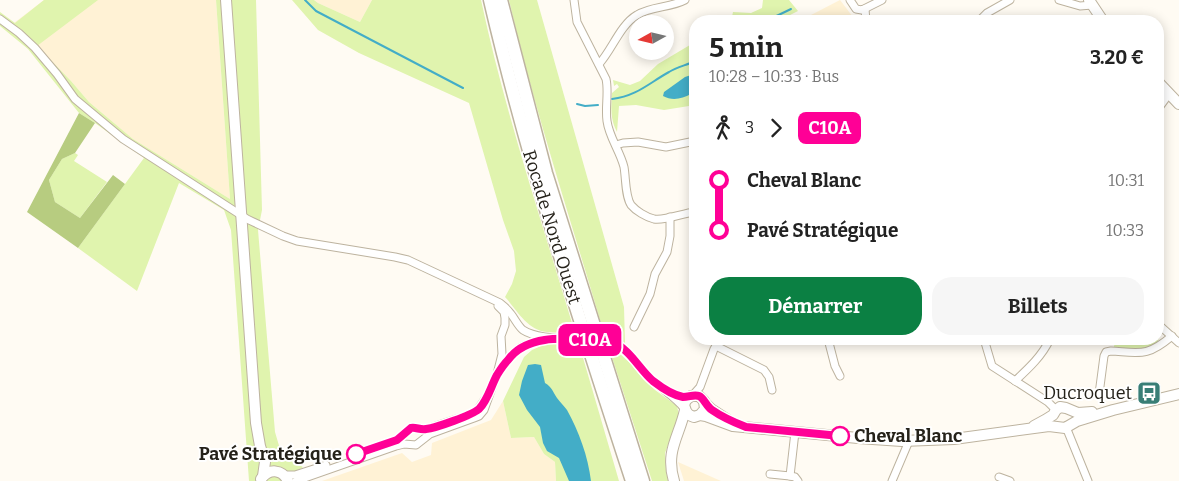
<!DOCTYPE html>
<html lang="fr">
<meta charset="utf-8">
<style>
:root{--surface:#fff;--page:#f6f6f6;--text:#222;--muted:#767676;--accent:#0b8043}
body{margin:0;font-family:Bitter,serif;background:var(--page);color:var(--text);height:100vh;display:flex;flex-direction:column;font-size:19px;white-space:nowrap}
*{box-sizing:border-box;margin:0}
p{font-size:16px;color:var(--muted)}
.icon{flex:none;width:28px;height:28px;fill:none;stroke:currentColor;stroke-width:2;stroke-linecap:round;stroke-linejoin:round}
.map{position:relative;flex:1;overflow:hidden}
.drawer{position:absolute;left:689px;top:15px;width:475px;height:330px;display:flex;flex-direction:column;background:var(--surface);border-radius:20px;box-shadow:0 2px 12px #0003}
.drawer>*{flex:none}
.badge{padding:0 10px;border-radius:8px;font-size:18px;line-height:32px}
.needle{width:32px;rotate:262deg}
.tools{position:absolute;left:629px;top:15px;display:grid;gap:10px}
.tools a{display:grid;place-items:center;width:45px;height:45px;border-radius:50%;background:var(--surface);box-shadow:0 2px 12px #0003;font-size:25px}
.map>.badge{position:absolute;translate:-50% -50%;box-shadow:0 0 0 2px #fff}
.legs{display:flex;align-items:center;gap:8px;height:55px;padding:0 20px;font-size:16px}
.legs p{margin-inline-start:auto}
.head{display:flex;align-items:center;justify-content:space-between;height:85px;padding:0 20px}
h1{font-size:28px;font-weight:700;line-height:38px}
.primary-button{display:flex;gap:10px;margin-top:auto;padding:10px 20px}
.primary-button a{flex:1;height:58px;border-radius:20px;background:var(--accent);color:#fff;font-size:20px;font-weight:700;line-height:58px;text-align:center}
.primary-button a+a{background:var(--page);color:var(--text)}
ul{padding:0 20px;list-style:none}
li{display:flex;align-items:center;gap:18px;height:50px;font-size:19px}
li i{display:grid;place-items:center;width:8px;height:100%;margin:0 6px;background:currentColor}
li i::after{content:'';width:12px;height:12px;margin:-6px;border:4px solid;border-radius:50%;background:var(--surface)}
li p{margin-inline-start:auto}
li:first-child i{background:linear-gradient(#0000 50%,currentColor 0)}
li:last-child i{background:linear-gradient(currentColor 50%,#0000 0)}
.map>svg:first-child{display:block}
</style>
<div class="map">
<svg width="1179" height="481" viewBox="0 0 1179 481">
<rect width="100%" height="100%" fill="#fffbf3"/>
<g fill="#fff2d5">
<path d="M44,0H216L230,199L133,139L89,102L71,81L14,23Z"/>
<path d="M314,0H372L360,22L318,3Z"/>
<path d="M840,0L856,21H802L811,15Z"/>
<path d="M503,401L511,438L534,437L544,454L555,462L556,481H322L402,453L412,462L431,455L432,443L491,420Z"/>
<path d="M678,462L721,481H684Z"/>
</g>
<g fill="#e0f4ae">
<path d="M44,0H98L37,46L71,81L89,102L133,139L230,199L216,0H256L262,210L258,230L275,432L280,449L290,460L303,467L295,473L299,481H249L231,230L224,210L179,183L137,291L78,248L144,158L95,123L79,113L28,49L0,26V12L15,23Z"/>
<path d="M292,0H314L318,3L360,22L372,0H481C505,113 542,222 575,333C565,332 556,333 547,332C527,330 517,310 505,297L512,284L516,271L514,251L503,220L469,103L359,53L318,30Z"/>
<path d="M509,0H537L624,307L625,343L606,334L600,320C569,214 534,108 509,0Z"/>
<path d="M763,0H789L798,11L778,21H731L733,12L751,13L762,8Z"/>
<path d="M695,42V108L689,106L664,110L636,105L619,106L617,132C610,119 611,107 612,93L619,87L617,84L614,86L613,80L630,85L640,81L658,64Z"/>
<path d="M75,153L78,155L74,161L107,182L80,218L55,202L49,180L62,159Z"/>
<path d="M1158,332C1165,353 1126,349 1114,347L1115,339H1134L1148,341V339H1158Z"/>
<path d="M551,344H579L619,481H556L555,462L544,454L534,437L511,438L503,401L524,357L532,350L541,346Z"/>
<path d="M609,348L619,353L631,364L643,379L655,390L677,406L679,415L665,453L666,471L668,481H652Z"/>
</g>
<path fill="#b7cc80" d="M79,113L95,123L75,153L62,159L49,180L55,202L80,218L113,175L125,184L78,248L27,212Z"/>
<g fill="#43adc7">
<path d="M691,75H695V84L691,87V94C682,99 672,101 663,96L664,92L685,77Z"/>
<path d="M535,364L541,365L545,383C552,387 553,392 557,398C560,402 564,406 567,410C579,432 588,456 591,481H569L559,458L547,451L543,443L540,427L527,410L519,395L522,381L528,365Z"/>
</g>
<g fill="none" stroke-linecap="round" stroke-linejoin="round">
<g stroke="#43adc7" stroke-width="2">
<path d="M305,0L316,11L463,88"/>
<path d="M766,21L791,9"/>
<path d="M612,99C637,96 649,83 669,72C677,67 687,65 695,61"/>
<path d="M577,104L585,106L598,105"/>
</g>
<g stroke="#bdb39f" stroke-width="9">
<g id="street">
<path d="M574,0L577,22L606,79C609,92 605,107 607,121C609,137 620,151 624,167C626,178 625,196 631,205C636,211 646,217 654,219C665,221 683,213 695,212"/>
<path d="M850,0L856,9L862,10L882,0"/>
<path d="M1059,0L1080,6L1092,5"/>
<path d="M865,9L866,21"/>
<path d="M0,19L19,33L35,48L57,74L75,99L123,139L247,219L283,236L297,241L395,257L408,260L500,303C504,306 508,310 511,314C515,319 518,326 523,330C535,338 565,339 579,339"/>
<path d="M979,21L987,13L1010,0"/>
<path d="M599,64C612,50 620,25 637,15C651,6 670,8 685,0"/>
<path d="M1158,109L1169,94"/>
<path d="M616,145L623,143L638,142L666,147L695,141"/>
<path d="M1158,324L1179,343"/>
<path d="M634,327L650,294L655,274L667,252L670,236V217"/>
<path d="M828,339L835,366L840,376"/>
<path d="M984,339L992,366L1048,402L1056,410"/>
<path d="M605,341C626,344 636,364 649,377C660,388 674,396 684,408"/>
<path d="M716,346L764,370L769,377L772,390"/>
<path d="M500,370C517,348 521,343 550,339"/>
<path d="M1015,381C1029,368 1042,356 1050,339"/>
<path d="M1099,394L1104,356L1106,352L1111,351C1141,353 1147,357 1172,336"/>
<path d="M692,396L700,387L714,349L720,339"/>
<path d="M1066,427L1088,481"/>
<path d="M376,447L397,440L411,428L427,429L471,414L478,409L485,399"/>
<path d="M770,474L790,476L795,432"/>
<path d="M284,475H295L326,465"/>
<path d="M790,476L795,477L798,481"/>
<path d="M999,477L1010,481"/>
<path d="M296,481L396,446L404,444L416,445L430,434L474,418L479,416L484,410L497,374L502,354L501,336L505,325V318L504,312L498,306"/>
<path d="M892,481L909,441"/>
</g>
</g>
<g stroke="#bdb39f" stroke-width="12">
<g id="secondary">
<path d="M226,0L256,423L260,446L265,462L263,476"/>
<path d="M1089,0L1103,21"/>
<path d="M1158,82L1179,104"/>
<path d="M705,403L711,409L728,420"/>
<path d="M700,415L705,409L704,401L699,396H691L686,400L684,405L686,411L689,415L694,417L700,415L706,416L733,426L858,438L902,441L954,439L1049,426L1065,428L1077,421L1113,410L1179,394"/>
<path d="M1034,426L1045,420L1053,415L1056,410L1060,407L1066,408L1078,413L1092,412"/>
<path d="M261,479C269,468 282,469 288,481"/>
<path d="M674,481C665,451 679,437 685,410"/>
</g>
</g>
<g stroke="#bdb39f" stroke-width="15">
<g id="highway">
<path d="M490,0C528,163 580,322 632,481"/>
<path d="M501,0L546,173L643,481"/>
</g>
</g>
<use href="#street" stroke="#fff" stroke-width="7"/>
<use href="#secondary" stroke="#fff" stroke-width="10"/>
<use href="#highway" stroke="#fff" stroke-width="12"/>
</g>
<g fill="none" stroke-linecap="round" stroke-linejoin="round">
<g stroke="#fff" stroke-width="11">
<path id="line-1" d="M356,454L397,440L411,428C416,427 420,430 426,429C436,428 472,415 479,409C488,400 491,386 497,375C500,370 504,364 508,360C526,335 562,338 589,340C596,340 605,339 612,342C630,349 639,369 653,381C662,388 672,395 683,397C689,397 694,394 699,396C704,398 706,406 712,410C722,417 733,422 746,427L840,436"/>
</g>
<use href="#line-1" stroke="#ff0096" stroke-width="8"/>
</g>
<defs>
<g id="bus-square" transform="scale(1.25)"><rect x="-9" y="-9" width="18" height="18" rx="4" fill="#387e76" stroke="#fff"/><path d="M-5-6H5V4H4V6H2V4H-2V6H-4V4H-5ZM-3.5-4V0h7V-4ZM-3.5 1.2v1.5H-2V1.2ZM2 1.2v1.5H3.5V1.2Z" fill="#fff"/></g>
</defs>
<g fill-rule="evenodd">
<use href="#bus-square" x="1149" y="393"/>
</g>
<g fill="#fff" stroke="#ff0096" stroke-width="2.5">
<circle cx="840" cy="436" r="9"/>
<circle cx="356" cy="454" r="9"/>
</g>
<g text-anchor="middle" stroke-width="4" stroke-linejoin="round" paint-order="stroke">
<g font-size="18" fill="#25221a" stroke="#fff">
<text transform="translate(552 227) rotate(73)" y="6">Rocade Nord Ouest</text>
</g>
<g font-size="18" fill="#25221a" stroke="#fff" text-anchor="end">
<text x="1132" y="399">Ducroquet</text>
</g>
<g font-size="18" font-weight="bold" fill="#25221a" stroke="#fff" text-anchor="start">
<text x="854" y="442">Cheval Blanc</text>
<text x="342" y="460" text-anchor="end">Pavé Stratégique</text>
</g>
</g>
</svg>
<div class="tools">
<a><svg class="needle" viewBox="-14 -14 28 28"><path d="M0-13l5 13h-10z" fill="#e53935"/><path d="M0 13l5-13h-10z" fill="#767676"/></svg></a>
</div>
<b class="badge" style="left:590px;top:340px;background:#ff0096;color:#fff">C10A</b>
<section class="drawer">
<div class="head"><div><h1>5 min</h1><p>10:28 – 10:33 · Bus</p></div><b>3.20 €</b></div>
<div class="legs"><svg class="icon" aria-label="walk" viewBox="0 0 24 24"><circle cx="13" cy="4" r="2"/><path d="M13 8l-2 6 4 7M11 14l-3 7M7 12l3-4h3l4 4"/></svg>3<svg class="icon" aria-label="forward" viewBox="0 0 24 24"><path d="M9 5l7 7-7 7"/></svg><b class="badge" style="background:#ff0096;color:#fff">C10A</b></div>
<ul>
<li><i style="color:#ff0096"></i><b>Cheval Blanc</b><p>10:31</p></li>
<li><i style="color:#ff0096"></i><b>Pavé Stratégique</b><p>10:33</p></li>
</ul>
<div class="primary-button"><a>Démarrer</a><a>Billets</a></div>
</section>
</div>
